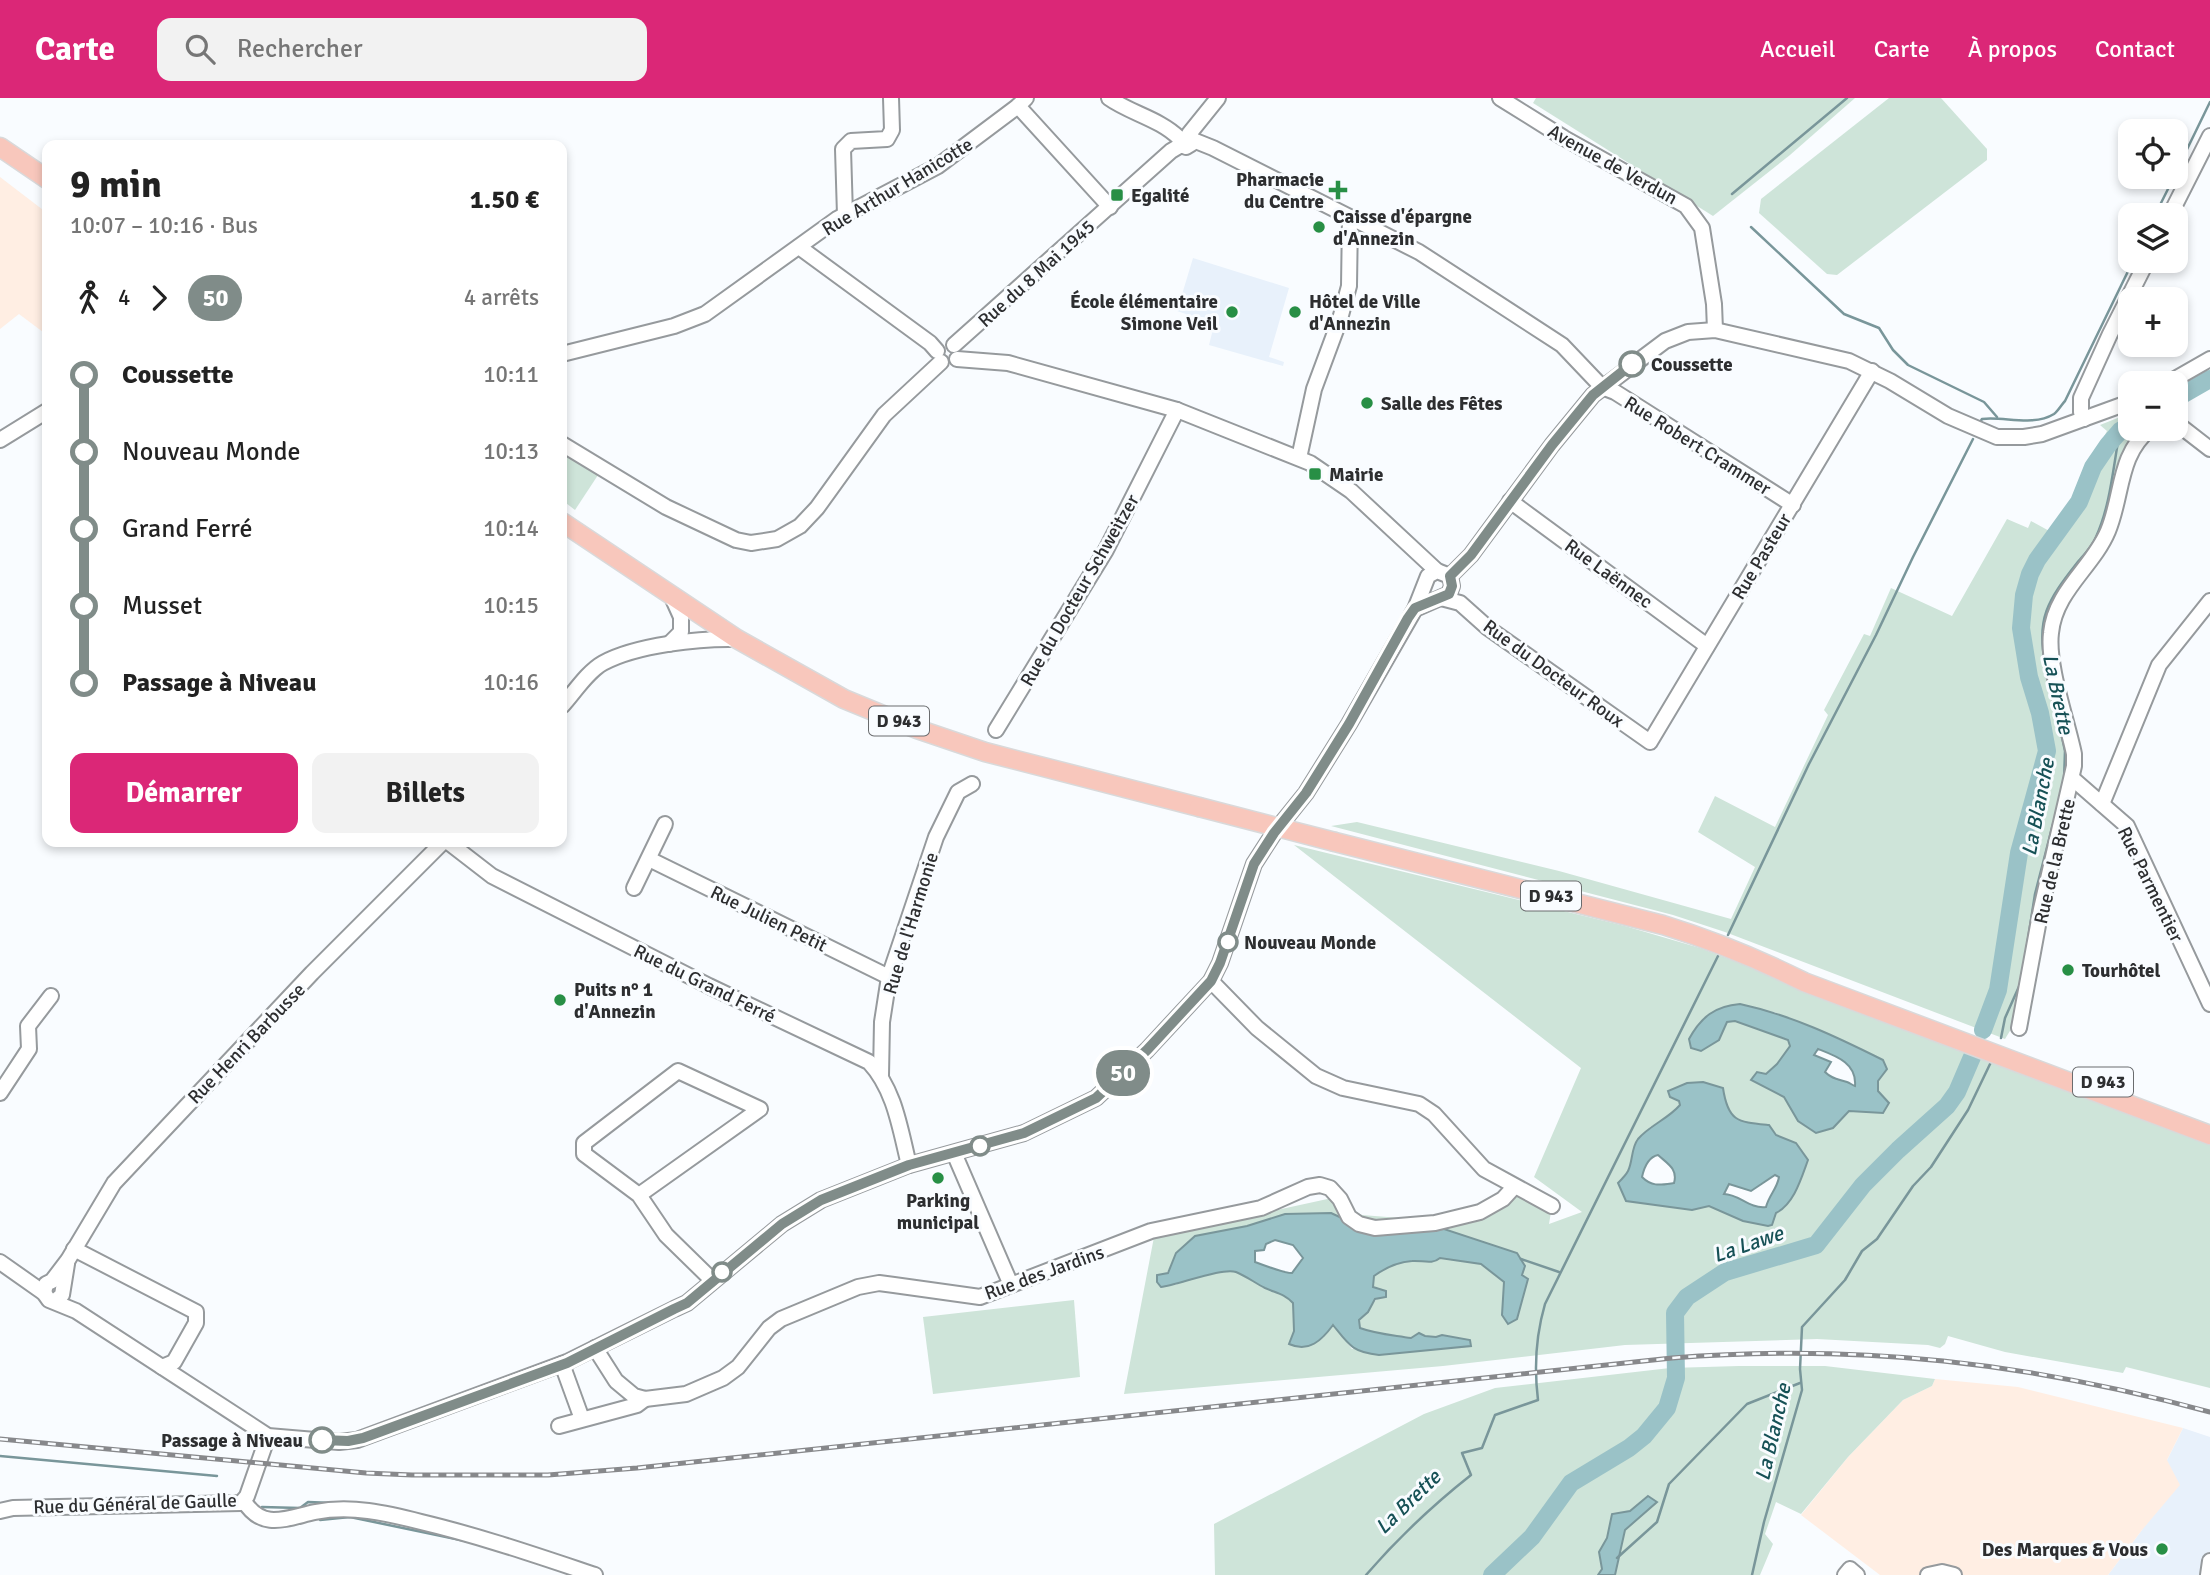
<!DOCTYPE html>
<html lang="fr">
<meta charset="utf-8">
<style>
:root{--surface:#fff;--page:#f2f2f2;--text:#222;--muted:#767676;--accent:#db2777}
body{margin:0;font-family:Signika,sans-serif;background:var(--page);color:var(--text);height:100vh;display:flex;flex-direction:column;font-size:26px;white-space:nowrap}
*{box-sizing:border-box;margin:0}
p{font-size:23px;color:var(--muted)}
.icon{flex:none;width:38px;height:38px;fill:none;stroke:currentColor;stroke-width:2;stroke-linecap:round;stroke-linejoin:round}
.map{position:relative;flex:1;overflow:hidden}
.details{position:absolute;left:42px;top:42px;width:525px;height:707px;display:flex;flex-direction:column;background:var(--surface);border-radius:14px;box-shadow:0 4px 10px #0003}
.details>*{flex:none}
.badge{padding:0 14px;border-radius:23px;font-size:24px;line-height:46px}
.fabs{position:absolute;left:2118px;top:21px;display:grid;gap:14px}
.fabs a{display:grid;place-items:center;width:70px;height:70px;border-radius:14px;background:var(--surface);box-shadow:0 4px 10px #0003;font-size:35px}
.map>.badge{position:absolute;translate:-50% -50%;box-shadow:0 0 0 4px #fff}
.legs{display:flex;align-items:center;gap:10px;height:77px;padding:0 28px;font-size:23px}
.legs p{margin-inline-start:auto}
.overview{display:flex;align-items:center;justify-content:space-between;height:119px;padding:0 28px}
h1{font-size:38px;font-weight:800;line-height:52px}
.cta{display:flex;gap:14px;margin-top:auto;padding:14px 28px}
.cta a{flex:1;height:80px;border-radius:14px;background:var(--accent);color:#fff;font-size:28px;font-weight:800;line-height:80px;text-align:center}
.cta a+a{background:var(--page);color:var(--text)}
ul{padding:0 28px;list-style:none}
li{display:flex;align-items:center;gap:24px;height:77px;font-size:26px}
li i{display:grid;place-items:center;width:10px;height:100%;margin:0 9px;background:currentColor}
li i::after{content:'';width:18px;height:18px;margin:-9px;border:5px solid;border-radius:50%;background:var(--surface)}
li p{margin-inline-start:auto}
li:first-child i{background:linear-gradient(#0000 50%,currentColor 0)}
li:last-child i{background:linear-gradient(currentColor 50%,#0000 0)}
header{display:flex;align-items:center;gap:42px;box-sizing:border-box;height:98px;padding:0 35px;background:var(--accent);color:#fff}
header strong{font-size:33px}
nav{display:flex;gap:38px;margin-inline-start:auto;font-size:24px}
.search{width:490px;height:63px;background:var(--page);display:flex;align-items:center;gap:18px;box-sizing:border-box;padding:0 24px;border-radius:14px;color:var(--muted);font-size:26px}
.map>svg:first-child{display:block}
</style>
<header>
<strong>Carte</strong>
<div class="search"><svg class="icon" aria-label="search" viewBox="0 0 24 24"><circle cx="10" cy="10" r="6"/><path d="M15 15l6 6"/></svg>Rechercher</div>
<nav><a>Accueil</a><a>Carte</a><a>À propos</a><a>Contact</a></nav>
</header>
<div class="map">
<svg width="2210" height="1477" viewBox="0 0 2210 1477">
<rect width="100%" height="100%" fill="#f9fcff"/>
<g fill="#e8f1fb">
<path d="M1193,160L1289,190L1269,259L1284,264L1283,268L1209,247L1212,235L1183,226L1186,216L1177,213Z"/>
<path d="M2183,1330L2210,1339V1477H2108L2142,1432L2167,1362Z"/>
</g>
<g fill="#ffeee3">
<path d="M0,79L47,115V237L19,216L0,231Z"/>
<path d="M1935,1281L2018,1289L2183,1330L2167,1362L2180,1387L2142,1432L2108,1477H1880L1801,1417L1848,1359L1903,1302L1932,1288Z"/>
</g>
<g fill="#cee4d9" fill-rule="evenodd">
<path d="M1536,0H1855L1790,57L1713,118L1533,5Z"/>
<path d="M1889,0H1941L1987,51V62L1837,177L1827,176L1759,115L1761,101Z"/>
<path d="M2130,315V331H2140L2130,341L2124,353L2107,431L2048,525L2071,656L2016,923L2005,941L1725,834L1673,817L1331,728L1357,724L1559,773L1731,821L1755,769L1698,734L1715,698L1775,729L1828,617L1824,612L1864,536L1870,538L1891,490L1952,518L2007,421L2028,430L2031,423L2053,435L2082,393L2094,361H2097L2100,352L2098,350L2107,333L2100,327Z"/>
<path d="M562,352L600,374L575,412L562,402Z"/>
<path d="M1294,747L1625,828L1700,850L2210,1044V1290L2126,1269L2123,1275L2005,1254L1948,1238L1945,1246L1940,1250L1928,1247L1817,1241L1625,1247L1443,1268L1124,1296L1154,1139L1332,1100L1362,1117L1400,1120L1448,1118L1465,1126L1464,1118L1522,1093L1552,1108L1549,1126L1582,1114L1534,1079L1581,970ZM1775,914L1878,983V993L1889,1004L1883,1014L1849,1013L1833,1030L1816,1034L1798,1023L1784,999L1766,976L1777,966L1790,948L1788,942L1735,923L1727,924ZM1703,984L1723,990C1728,1024 1738,1024 1769,1027L1776,1037L1796,1045L1808,1062L1800,1084L1776,1115L1772,1127L1743,1123L1709,1108L1692,1112L1653,1107L1618,1085L1629,1072L1650,1029L1670,1018L1680,1007V1003L1687,985ZM1285,1116L1372,1134L1409,1135L1435,1128L1524,1200L1502,1217L1504,1184L1481,1166L1440,1160C1432,1167 1422,1162 1412,1163C1398,1164 1385,1170 1374,1178L1373,1189L1386,1193C1374,1201 1370,1213 1359,1222L1360,1230C1386,1240 1415,1240 1442,1238C1450,1237 1461,1241 1469,1242L1352,1251L1333,1227L1323,1240L1289,1246L1294,1233L1293,1205L1286,1198L1270,1192L1233,1172L1193,1180L1175,1187L1157,1177L1167,1175L1176,1155L1190,1142L1247,1128Z"/>
<path d="M1074,1202L1080,1279L933,1296L923,1219Z"/>
<path d="M1739,1268H1825L1935,1281L1932,1288L1903,1302L1848,1359L1801,1416L1776,1404L1765,1436L1773,1446L1760,1477H1215L1214,1426L1424,1316L1495,1290L1670,1270Z"/>
</g>
<g fill="#9ac2c7" stroke="#79969a" stroke-width="2" fill-rule="evenodd">
<path d="M1740,906C1791,917 1837,939 1883,962L1887,971L1878,983V993L1889,1005L1883,1015L1849,1013L1833,1030L1816,1035L1798,1023L1784,999L1751,982L1757,974L1766,976L1777,966L1790,948L1788,942L1735,923L1727,924L1719,942L1701,953L1691,950L1689,941C1701,919 1715,908 1740,906ZM1818,951C1836,958 1857,965 1855,988C1852,987 1850,985 1847,984C1838,981 1832,981 1825,974L1831,964L1814,957Z"/>
<path d="M1703,984L1723,990C1728,1024 1738,1024 1769,1027L1776,1037L1796,1045L1808,1062C1801,1081 1794,1106 1776,1115L1772,1127L1768,1128L1743,1123L1709,1108L1692,1112L1626,1103L1618,1085C1621,1082 1626,1077 1628,1073C1633,1063 1631,1050 1638,1041C1650,1027 1668,1021 1680,1007L1679,1003L1670,999L1668,993L1687,985ZM1658,1057C1668,1066 1678,1071 1674,1085C1660,1087 1652,1089 1642,1079C1644,1070 1648,1059 1658,1057ZM1775,1077L1779,1079C1777,1091 1769,1097 1766,1109C1749,1111 1739,1096 1724,1096L1729,1086L1751,1093Z"/>
<path d="M1331,1115L1372,1134L1409,1135L1435,1128L1517,1155L1525,1168L1522,1177L1528,1181L1517,1221L1508,1226L1502,1217L1504,1184L1481,1166L1440,1160C1432,1167 1422,1162 1412,1163C1398,1164 1385,1170 1374,1178L1373,1189L1386,1193V1199L1375,1201L1368,1214L1359,1222L1360,1230C1376,1236 1393,1237 1411,1240L1419,1235L1425,1238L1436,1239L1442,1237L1470,1242L1471,1248L1379,1257C1352,1254 1349,1247 1333,1227C1322,1242 1309,1255 1289,1246L1294,1233L1293,1205C1285,1196 1276,1195 1265,1190C1255,1185 1246,1178 1236,1174C1223,1169 1178,1187 1161,1189L1157,1184V1177L1168,1175L1176,1155L1195,1138L1247,1128L1285,1116ZM1275,1142L1293,1147L1303,1160L1292,1175C1287,1176 1263,1167 1255,1164V1153L1264,1152L1266,1146Z"/>
<path d="M1648,1398L1657,1404L1625,1432L1615,1477H1598L1602,1471L1599,1454L1607,1440L1612,1416L1630,1413Z"/>
</g>
<g fill="none" stroke-linecap="round" stroke-linejoin="round">
<g stroke="#79969a" stroke-width="2.5">
<path d="M2175,76L2210,4"/>
<path d="M1732,96L1847,0"/>
<path d="M2155,117L2174,79"/>
<path d="M1751,129L1844,216L1879,230L1893,252L1908,267L1984,304L1997,319"/>
<path d="M1979,326L1982,321C2004,318 2033,329 2054,316C2058,313 2062,306 2065,303L2133,163"/>
<path d="M2046,569C2035,521 2048,502 2077,465C2084,457 2092,449 2096,439C2111,406 2113,368 2120,333"/>
<path d="M2057,616L2065,653L2064,682"/>
<path d="M1728,837L1809,666L1876,537L1913,459L1973,341"/>
<path d="M2024,867L2035,796L2053,726"/>
<path d="M2001,940L2005,920L2021,884"/>
<path d="M1521,1161L1559,1174"/>
<path d="M0,1358L217,1378"/>
<path d="M262,1409L300,1410L308,1404L334,1405"/>
<path d="M320,1422L350,1419L470,1444"/>
<path d="M1617,1460L1657,1424L1669,1386L1747,1306L1800,1285"/>
<path d="M1366,1477C1398,1440 1433,1407 1471,1377L1462,1355L1482,1350L1495,1317L1538,1302C1534,1270 1536,1237 1545,1206L1718,858"/>
<path d="M1752,1477L1764,1424L1802,1292L1800,1271L1802,1229L1845,1182L1862,1153L1877,1141L1913,1088L1931,1069L1968,1012L1991,964"/>
</g>
<g stroke="#9ac2c7" stroke-width="18">
<path d="M2175,301L2210,281"/>
<path d="M1983,932L1998,892L2019,755L2047,653L2040,615L2029,579L2021,530L2024,497L2030,476L2037,462L2079,404L2093,369L2108,347L2120,333L2130,327"/>
<path d="M1492,1477L1532,1439L1571,1385L1629,1350L1644,1338L1667,1310L1676,1280L1675,1215L1687,1199L1725,1174L1816,1147L1863,1087L1898,1052L1947,1008L1957,994L1972,959"/>
</g>
<g stroke="#969a9d" stroke-width="18">
<g id="minor">
<path d="M1109,0C1130,15 1160,21 1179,40"/>
<path d="M1500,0L1564,40L1686,108L1702,130L1714,206L1715,232"/>
<path d="M1018,8L1110,109"/>
<path d="M1189,36L1218,0"/>
<path d="M1193,42L1213,50L1419,154L1562,247L1602,289L1615,294L1793,407"/>
<path d="M845,117L843,51L851,43L887,41L892,32L891,0"/>
<path d="M2170,117L2210,38"/>
<path d="M799,149L930,245L937,253"/>
<path d="M954,247L1171,53L1181,47L1186,49L1191,46L1193,42L1190,37"/>
<path d="M562,256L674,228L705,216L837,121L938,68L1018,8L1026,0"/>
<path d="M957,261L1008,265L1177,312L1310,365L1351,393L1437,473"/>
<path d="M2168,285L2210,261"/>
<path d="M2084,321L2081,314V300L2110,236L2147,163"/>
<path d="M2175,324L2210,351"/>
<path d="M0,342L47,313"/>
<path d="M562,346L666,409L736,442L751,445L777,441L800,428L817,410L884,317L941,264"/>
<path d="M1299,360L1314,291L1340,221L1349,188L1350,120"/>
<path d="M1510,403L1707,548"/>
<path d="M1450,478L1471,457L1552,347L1593,297L1665,243L1688,234L1715,232L1849,263L1890,283L1948,318L1997,339H2024L2042,336L2130,304"/>
<path d="M1441,500L1460,505L1488,530L1650,644L1872,273"/>
<path d="M669,546L681,534V519L672,499"/>
<path d="M562,608C574,595 587,574 603,565C636,547 700,540 737,541"/>
<path d="M996,632L1106,452L1177,312"/>
<path d="M2073,681L2127,728L2210,906"/>
<path d="M2102,706L2159,567L2210,503"/>
<path d="M448,744L492,778L709,888L869,964C895,992 900,1031 909,1067"/>
<path d="M649,761L889,879"/>
<path d="M634,790L665,726"/>
<path d="M1211,883L1257,930L1316,978L1343,990L1419,1006L1434,1016L1484,1071L1552,1108"/>
<path d="M2019,930L2041,811L2074,668V656C2067,622 2047,567 2051,535C2055,493 2093,469 2108,433C2123,397 2118,357 2150,331"/>
<path d="M881,977L882,924L889,879L936,739L958,694L972,686"/>
<path d="M0,995L29,951L28,928L51,898"/>
<path d="M954,1055L1011,1187"/>
<path d="M639,1097L760,1011L678,973L584,1045V1056L639,1097L666,1137L712,1182"/>
<path d="M74,1151L196,1214V1225L174,1264L162,1269"/>
<path d="M0,1164L44,1195L49,1202L76,1213L268,1338L339,1344L357,1342L567,1264L674,1211L687,1205L782,1126L821,1102L909,1067L1024,1035L1096,1000L1147,952L1211,883L1220,865L1254,766L1274,735L1306,695L1349,626L1415,511L1428,478L1437,473L1450,478L1452,488L1449,496L1415,511"/>
<path d="M44,1195L46,1186L52,1183L68,1162L114,1085L312,875L443,744"/>
<path d="M55,1203L62,1197L67,1166"/>
<path d="M595,1250L616,1283L634,1298L645,1301L686,1296L723,1280L738,1269L769,1230L781,1221L858,1189L879,1185L894,1187L980,1199L1151,1133L1261,1110L1308,1089L1320,1087L1330,1090L1340,1101L1349,1119L1359,1126L1375,1130L1435,1125L1480,1114L1503,1101L1514,1089"/>
<path d="M562,1266L582,1321"/>
<path d="M559,1328L637,1307L645,1301"/>
<path d="M244,1403C262,1433 287,1420 315,1414C351,1407 386,1415 421,1424C480,1438 538,1458 595,1477"/>
<path d="M0,1413L13,1410L241,1405L247,1398L268,1338"/>
<path d="M1845,1477L1850,1471L1857,1477"/>
<path d="M1928,1477L1942,1474L1954,1477"/>
<path d="M2208,1477L2210,1463"/>
</g>
</g>
<g stroke="#d9d9da" stroke-width="21">
<g id="major">
<path d="M0,49L47,81"/>
<path d="M562,424L737,541L844,601L917,631L985,654L1199,709"/>
<path d="M1335,744L1663,827C1712,842 1758,861 1804,884L2210,1037"/>
</g>
</g>
<use href="#minor" stroke="#fff" stroke-width="14"/>
<use href="#major" stroke="#f8c7bc" stroke-width="18"/>
<g stroke="#87888b" stroke-width="5">
<path id="rail" d="M0,1341L366,1375L412,1377H548L637,1370L1672,1260C1859,1245 2029,1265 2210,1314"/>
</g>
<use href="#rail" stroke="#f9fcff" stroke-width="2.5" stroke-dasharray="8" stroke-linecap="butt"/>
<g stroke="#d9d9da" stroke-width="21" stroke-linecap="butt">
<path id="major-bridge" d="M1199,709L1335,744"/>
</g>
<use href="#major-bridge" stroke="#f8c7bc" stroke-width="18"/>
</g>
<g fill="none" stroke-linecap="round" stroke-linejoin="round">
<g stroke="#fff" stroke-width="16">
<path id="line-1" d="M322,1342L348,1343L363,1340L567,1265L674,1211L687,1205L782,1126L821,1102L909,1067L1024,1035L1096,1000L1147,952L1211,883L1220,865L1254,766L1274,735L1306,695L1349,626L1408,520L1415,510L1449,496L1452,488L1450,478L1471,457L1552,347L1593,297L1632,266"/>
</g>
<use href="#line-1" stroke="#808c89" stroke-width="10"/>
</g>
<g fill="#288f45" stroke="#f9fcff" stroke-width="2.5">
<path d="M1334.5 81.5h7v7h7v7h-7v7h-7v-7h-7v-7h7z"/>
<rect x="1110" y="90" width="14" height="14" rx="3.5"/>
<circle cx="1319" cy="129" r="7"/>
<circle cx="1232" cy="214" r="7"/>
<circle cx="1295" cy="214" r="7"/>
<circle cx="1367" cy="305" r="7"/>
<rect x="1308" y="369" width="14" height="14" rx="3.5"/>
<circle cx="2068" cy="872" r="7"/>
<circle cx="560" cy="902" r="7"/>
<circle cx="938" cy="1080" r="7"/>
<circle cx="2162" cy="1451" r="7"/>
</g>
<g fill="#fff" stroke="#808c89" stroke-width="3.5">
<circle cx="1632" cy="266" r="12"/>
<circle cx="1228" cy="844" r="9"/>
<circle cx="980" cy="1048" r="9"/>
<circle cx="722" cy="1174" r="9"/>
<circle cx="322" cy="1342" r="12"/>
</g>
<g text-anchor="middle" stroke-width="6" stroke-linejoin="round" paint-order="stroke">
<g fill="#f9fcff" stroke="#6a6c6e" stroke-width="2">
<rect x="869" y="608.5" width="60" height="29" rx="5"/>
<rect x="1521" y="783.5" width="60" height="29" rx="5"/>
<rect x="2073" y="969.5" width="60" height="29" rx="5"/>
</g>
<g font-size="18" font-weight="bold" fill="#2d2e30">
<text x="899" y="629">D 943</text>
<text x="1551" y="804">D 943</text>
<text x="2103" y="990">D 943</text>
</g>
<g font-size="19" fill="#2d2e30" stroke="#f9fcff">
<text transform="translate(1613 66) rotate(29)" y="7">Avenue de Verdun</text>
<text transform="translate(897 88) rotate(-31)" y="7">Rue Arthur Hanicotte</text>
<text transform="translate(1036 175) rotate(-42)" y="7">Rue du 8 Mai 1945</text>
<text transform="translate(1698 347) rotate(32)" y="7">Rue Robert Crammer</text>
<text transform="translate(1761 458) rotate(-59)" y="7">Rue Pasteur</text>
<text transform="translate(1609 475) rotate(36)" y="7">Rue Laënnec</text>
<text transform="translate(1079 492) rotate(-60)" y="7">Rue du Docteur Schweitzer</text>
<text transform="translate(1554 575) rotate(36)" y="7">Rue du Docteur Roux</text>
<text transform="translate(2054 763) rotate(-77)" y="7">Rue de la Brette</text>
<text transform="translate(2151 786) rotate(64)" y="7">Rue Parmentier</text>
<text transform="translate(769 820) rotate(26)" y="7">Rue Julien Petit</text>
<text transform="translate(910 825) rotate(-73)" y="7">Rue de l'Harmonie</text>
<text transform="translate(705 885) rotate(26)" y="7">Rue du Grand Ferré</text>
<text transform="translate(246 945) rotate(-46)" y="7">Rue Henri Barbusse</text>
<text transform="translate(1044 1174) rotate(-20)" y="7">Rue des Jardins</text>
<text transform="translate(135 1405) rotate(-2)" y="7">Rue du Général de Gaulle</text>
</g>
<g font-size="19" font-weight="bold" fill="#2d2e30" stroke="#f9fcff" text-anchor="start">
<text x="1324" y="88" text-anchor="end">Pharmacie<tspan x="1324" dy="22">du Centre</tspan></text>
<text x="1131" y="104">Egalité</text>
<text x="1333" y="125">Caisse d'épargne<tspan x="1333" dy="22">d'Annezin</tspan></text>
<text x="1218" y="210" text-anchor="end">École élémentaire<tspan x="1218" dy="22">Simone Veil</tspan></text>
<text x="1309" y="210">Hôtel de Ville<tspan x="1309" dy="22">d'Annezin</tspan></text>
<text x="1381" y="312">Salle des Fêtes</text>
<text x="1329" y="383">Mairie</text>
<text x="2082" y="879">Tourhôtel</text>
<text x="574" y="898">Puits n° 1<tspan x="574" dy="22">d'Annezin</tspan></text>
<text x="938" y="1109" text-anchor="middle">Parking<tspan x="938" dy="22">municipal</tspan></text>
<text x="2148" y="1458" text-anchor="end">Des Marques &amp; Vous</text>
</g>
<g font-size="19" font-weight="bold" fill="#2d2e30" stroke="#f9fcff" text-anchor="start">
<text x="1651" y="273">Coussette</text>
<text x="1244" y="851">Nouveau Monde</text>
<text x="303" y="1349" text-anchor="end">Passage à Niveau</text>
</g>
<g font-size="21" font-style="italic" fill="#165156" stroke="#f9fcff">
<text transform="translate(2058 596) rotate(78)" y="7">La Brette</text>
<text transform="translate(2038 709) rotate(-79)" y="7">La Blanche</text>
<text transform="translate(1748 1146) rotate(-19)" y="7">La Lawe</text>
<text transform="translate(1773 1334) rotate(-77)" y="7">La Blanche</text>
<text transform="translate(1408 1404) rotate(-44)" y="7">La Brette</text>
</g>
</g>
</svg>
<div class="fabs">
<a><svg class="icon" aria-label="locate" viewBox="0 0 24 24"><circle cx="12" cy="12" r="6"/><path d="M12 2v4M12 18v4M2 12h4M18 12h4"/></svg></a>
<a><svg class="icon" aria-label="layers" viewBox="0 0 24 24"><path d="M12 4l9 5-9 5-9-5zM3 14l9 5 9-5"/></svg></a>
<a>+</a>
<a>−</a>
</div>
<b class="badge" style="left:1123px;top:975px;background:#808c89;color:#fff">50</b>
<section class="details">
<div class="overview"><div><h1>9 min</h1><p>10:07 – 10:16 · Bus</p></div><b>1.50 €</b></div>
<div class="legs"><svg class="icon" aria-label="walk" viewBox="0 0 24 24"><circle cx="13" cy="4" r="2"/><path d="M13 8l-2 6 4 7M11 14l-3 7M7 12l3-4h3l4 4"/></svg>4<svg class="icon" aria-label="forward" viewBox="0 0 24 24"><path d="M9 5l7 7-7 7"/></svg><b class="badge" style="background:#808c89;color:#fff">50</b><p>4 arrêts</p></div>
<ul>
<li><i style="color:#808c89"></i><b>Coussette</b><p>10:11</p></li>
<li><i style="color:#808c89"></i><span>Nouveau Monde</span><p>10:13</p></li>
<li><i style="color:#808c89"></i><span>Grand Ferré</span><p>10:14</p></li>
<li><i style="color:#808c89"></i><span>Musset</span><p>10:15</p></li>
<li><i style="color:#808c89"></i><b>Passage à Niveau</b><p>10:16</p></li>
</ul>
<div class="cta"><a>Démarrer</a><a>Billets</a></div>
</section>
</div>
